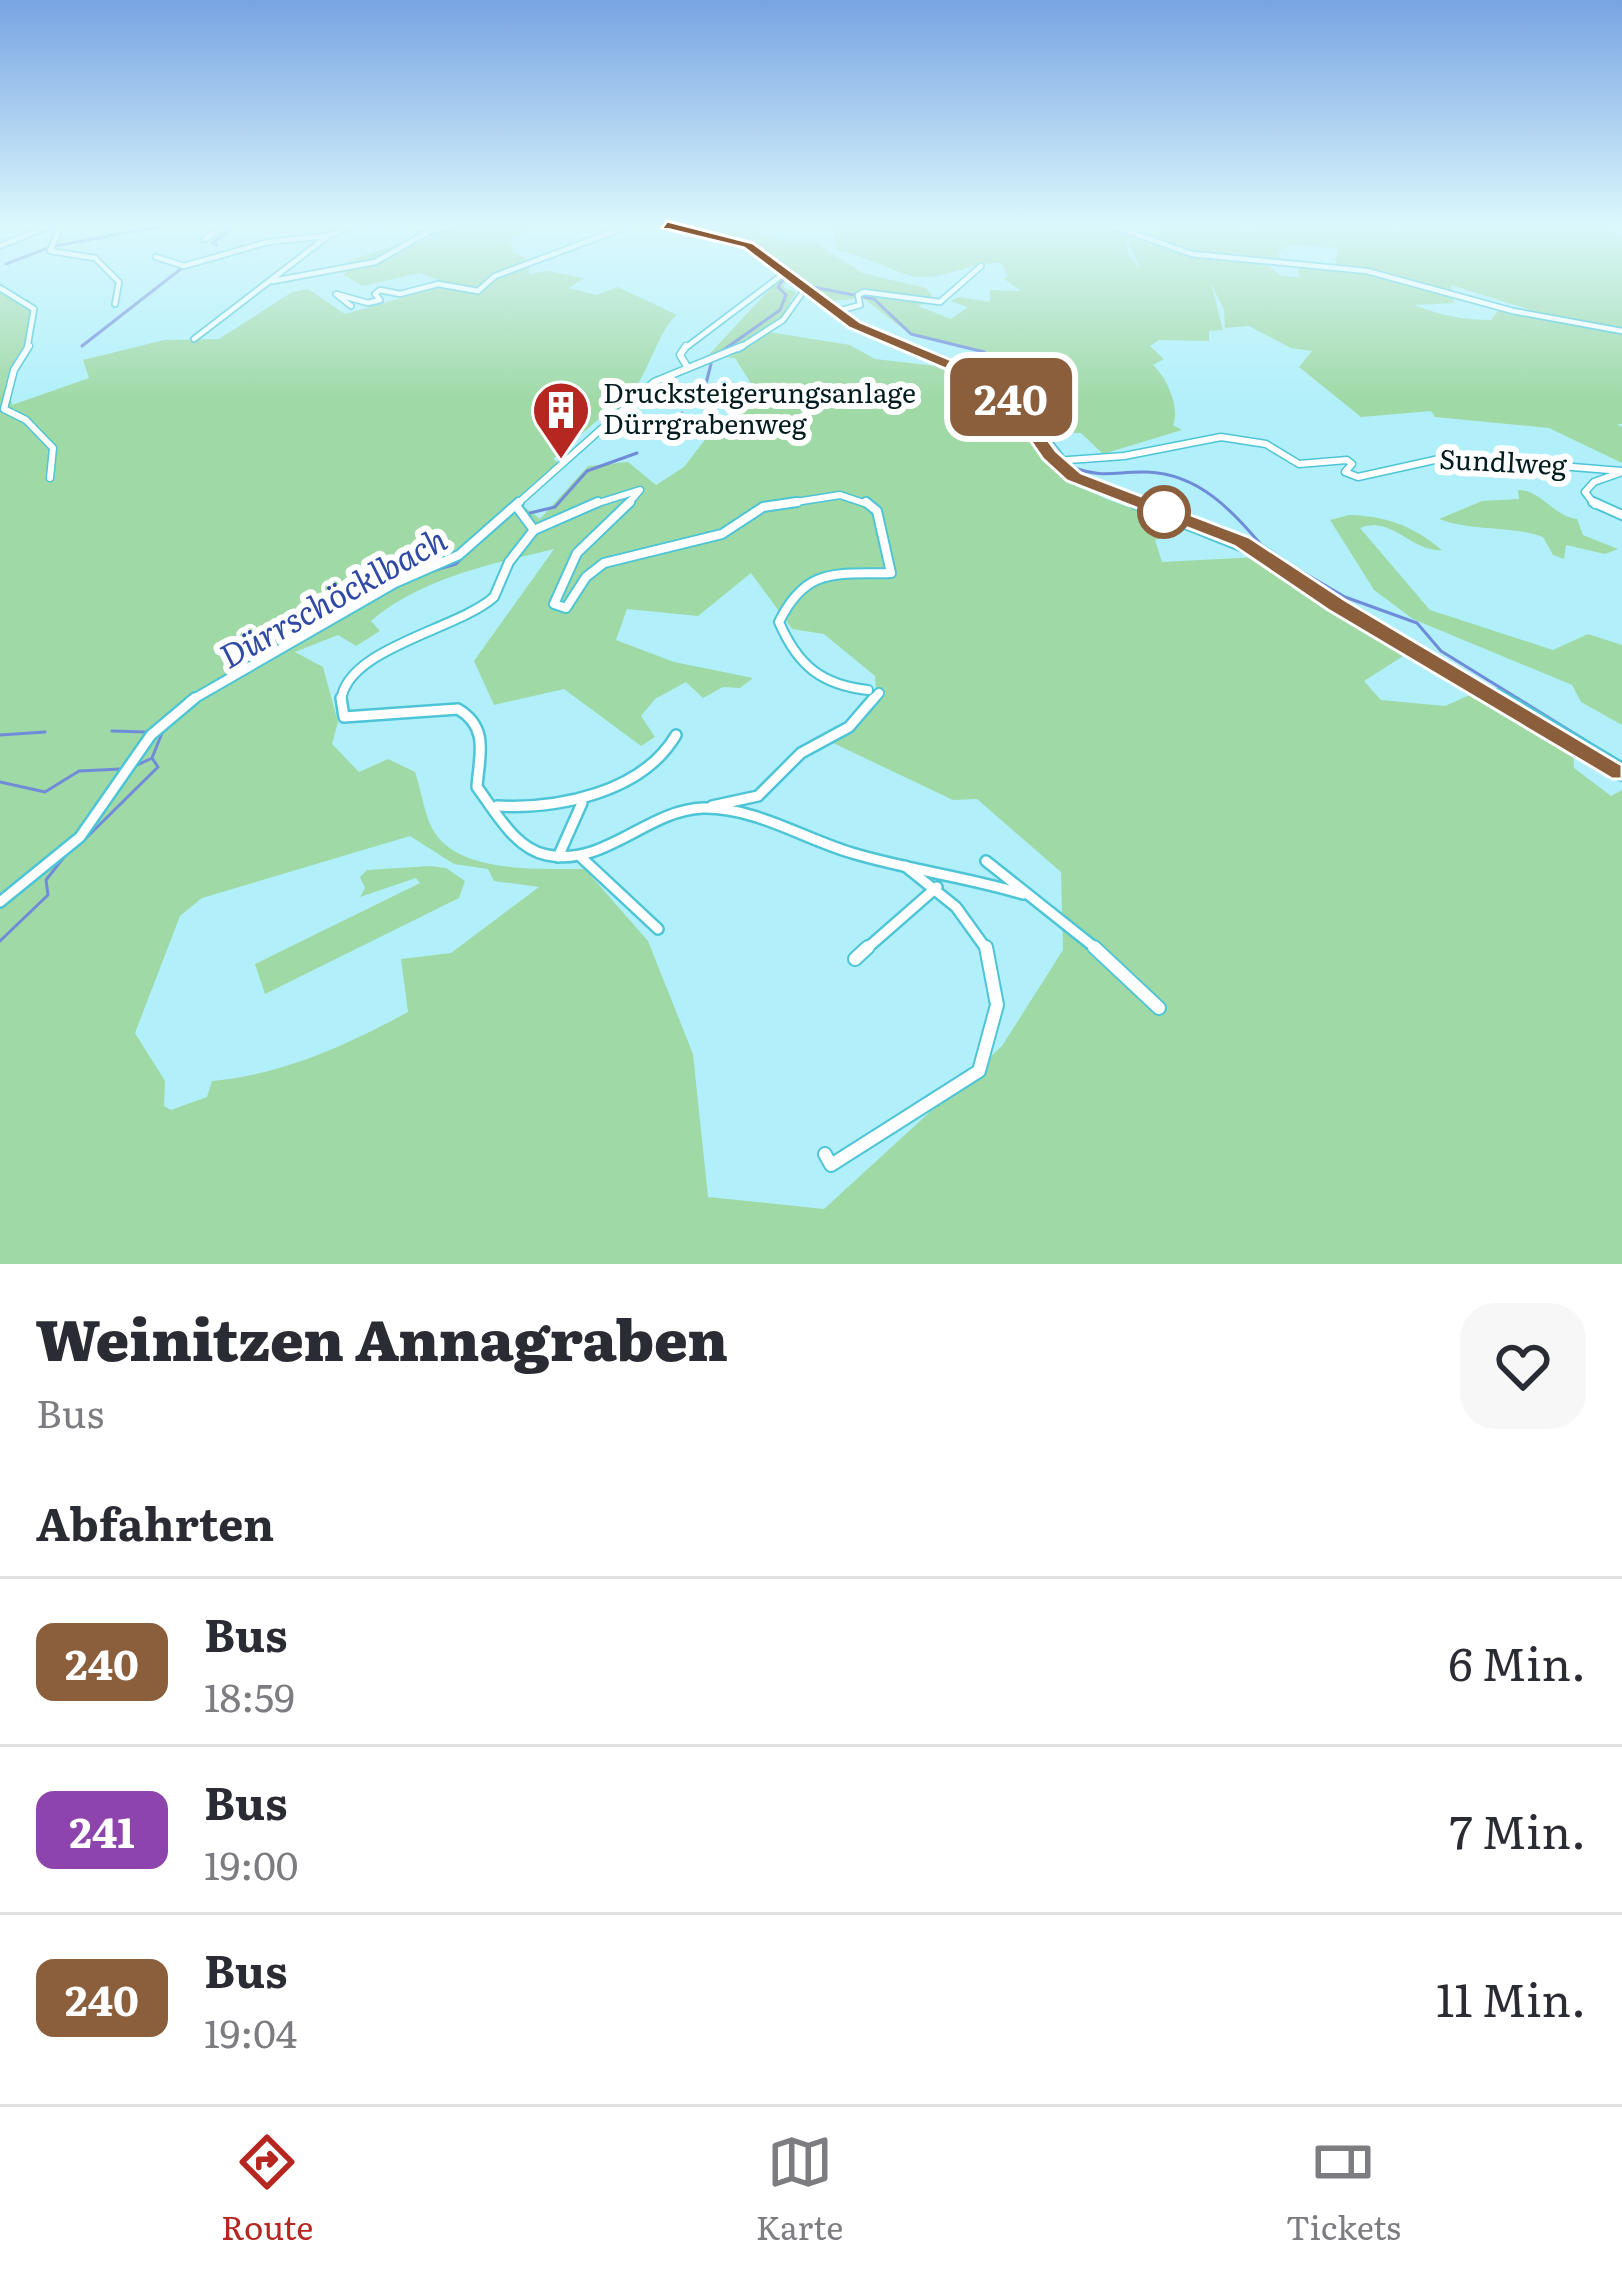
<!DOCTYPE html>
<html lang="de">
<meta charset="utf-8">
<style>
:root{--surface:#fff;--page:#f7f7f7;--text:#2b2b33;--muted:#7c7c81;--line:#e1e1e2;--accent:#b62722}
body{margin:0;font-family:Literata,serif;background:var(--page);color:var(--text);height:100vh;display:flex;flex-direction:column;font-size:45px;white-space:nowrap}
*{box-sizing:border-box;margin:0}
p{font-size:39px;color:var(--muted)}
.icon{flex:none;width:66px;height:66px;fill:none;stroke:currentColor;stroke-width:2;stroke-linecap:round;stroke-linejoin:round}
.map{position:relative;height:1264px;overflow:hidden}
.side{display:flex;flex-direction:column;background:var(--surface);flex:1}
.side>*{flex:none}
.badge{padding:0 24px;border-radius:18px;font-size:42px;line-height:78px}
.map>.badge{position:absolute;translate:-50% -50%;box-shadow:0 0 0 6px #fff}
h2{padding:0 36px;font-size:45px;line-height:108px}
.round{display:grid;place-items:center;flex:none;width:126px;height:126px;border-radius:36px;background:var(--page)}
.headline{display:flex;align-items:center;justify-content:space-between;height:204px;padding:0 36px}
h1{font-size:57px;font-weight:800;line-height:90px}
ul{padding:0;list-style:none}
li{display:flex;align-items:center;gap:36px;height:168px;padding:0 36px;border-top:3px solid var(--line)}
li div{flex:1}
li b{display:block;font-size:45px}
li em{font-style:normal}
li .badge{min-width:132px;font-weight:700;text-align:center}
.tab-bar{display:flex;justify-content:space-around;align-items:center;height:168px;border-top:3px solid var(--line);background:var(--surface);font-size:33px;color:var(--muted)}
.tab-bar a{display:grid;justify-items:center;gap:6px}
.tab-bar .selected{color:var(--accent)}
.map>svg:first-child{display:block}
</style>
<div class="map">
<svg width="1622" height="1264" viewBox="0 0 1622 1264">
<rect width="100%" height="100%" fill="#b1f0fa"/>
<g fill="#9fd9a6" fill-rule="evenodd">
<path d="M453,225H544L510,239L513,252L530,260L555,254L528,267L530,274L547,271L585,278L569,288L597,295L618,287L677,315C662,325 649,368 636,387L643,390L620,417H601L553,459L564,467L522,505L540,519L588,466L628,462L656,485L684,467L714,428L734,423L752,385L735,358H728L763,331L850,345L875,359L980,371L952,379L972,389L991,384C1016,407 1029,432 1049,459C1081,500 1146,511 1193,527L1155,540L1162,562L1259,557L1408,653L1364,681L1381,700L1445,706L1479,691L1573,748L1574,768L1611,796L1622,790V1264H0V291L29,300C45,357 4,368 12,405L89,378L83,360L164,340L219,339L292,292L308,289L345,314L450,284L419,273L362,286L344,275L349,261ZM554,549L474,661L494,705L564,689L641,746L655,737L641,716L655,699L686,682L703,698L723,687L740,688L753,678L674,662L616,640L627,609L698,616L751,573L792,629L824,634L875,676L877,706L833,743L953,800L977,799L1061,872L1063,950L1002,1046L824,1209L708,1197L693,1054L648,941L585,869C541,868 456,875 432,828C424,813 421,789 415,772L388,759L359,772L332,744L338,722L323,667L295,652L338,635L356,646L380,631L371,621C421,578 491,564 554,549ZM410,836L454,864L488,869L494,881L539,887L451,953L401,959L408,1012C345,1046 284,1074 212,1081L207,1097L171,1110L164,1106L165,1081L135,1033L180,916L202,898Z"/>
<path d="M768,225L759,233L784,241L815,242L862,273L926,288L934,299L918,306L951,319L968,307L950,301L959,297L990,302V290L1021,291L1004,279L1008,276L1001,263C971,261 937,284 908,275C886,268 862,255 837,250L833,232L813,225H1106L1134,235L1127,242C1127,255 1131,261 1141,268L1128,243L1140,235L1133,232L1158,233L1162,227L1156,225H1237L1243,231L1262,225H1383L1408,236L1389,225H1600L1622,236V424H1617L1622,427V463L1549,428L1435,417L1431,411L1361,417L1299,367L1312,351L1291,348L1249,326L1225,328L1224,310L1211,283L1223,330L1209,331V341L1159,340L1150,346L1164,359L1153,365C1168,379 1180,409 1173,425L1182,430L1103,454L1081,433L1051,432L1046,412L1003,365L971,348L911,335L863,298L831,301L743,240L674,226ZM1292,245L1337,248L1336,269L1296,265L1300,277L1281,276L1265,263L1191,254L1281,262L1278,251ZM1451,285L1540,313V318L1499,309L1491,320C1463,320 1440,315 1414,305L1454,303Z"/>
<path d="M780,278L786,282L783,288L796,292L780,320L720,359L703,361Z"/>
<path d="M1518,490C1541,490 1553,516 1577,519L1583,535L1618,549L1605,554L1566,545L1564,559L1553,555L1543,537C1510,525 1473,532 1439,519L1482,501L1519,499Z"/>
<path d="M1349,515C1387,516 1413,526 1442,550C1412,553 1392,515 1360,528L1430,610L1553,650L1588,634L1622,645V725L1581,702L1572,685L1413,619L1374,590L1330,520Z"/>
<path d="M430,866L446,868L465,881L459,898L265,994L255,964L420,883L416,878L360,897L365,888L360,877L367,870Z"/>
</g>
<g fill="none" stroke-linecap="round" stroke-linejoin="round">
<g stroke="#708cd9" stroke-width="3">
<path d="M220,238L232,228"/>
<path d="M217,245L212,243L218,239"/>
<path d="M55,246L168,225"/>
<path d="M6,264L48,248"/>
<path d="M808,286L874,299L911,334L984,352L1039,418L1043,433"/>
<path d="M82,346L182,268"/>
<path d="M722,351L780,310L786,295L778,287L783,280"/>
<path d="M689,407L704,391L711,364"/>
<path d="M678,416L682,413"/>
<path d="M654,437H661"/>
<path d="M1072,467C1104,479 1116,471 1147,472C1200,474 1232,511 1264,548"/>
<path d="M530,513L555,507L587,471L637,453"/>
<path d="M1282,560L1345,597L1417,623L1441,651L1622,763"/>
<path d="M429,572L456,564L485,536"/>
<path d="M112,731L145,732"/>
<path d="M0,735L45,732"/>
<path d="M135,766L150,759"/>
<path d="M0,782L45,792L79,771L121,769"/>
<path d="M85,839L158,767L152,758L164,728"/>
<path d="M0,941L48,895L46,880L68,852"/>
</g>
<g stroke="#4dc5d6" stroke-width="8">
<g id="street-far4">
<path d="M61,225L50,251L95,258L119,282L115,304"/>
<path d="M403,225L432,230L454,225"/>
<path d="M1110,225L1192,254L1367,271L1513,311L1622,331"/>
<path d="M205,239L229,225"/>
<path d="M0,246L52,225"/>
<path d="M156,257L184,266L268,242L326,236"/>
<path d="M273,281L375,262L432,230"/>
<path d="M0,288L34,309L27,349"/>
<path d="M351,306L336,294L368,303L380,300L375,294L380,290L400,294L438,284L478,291L495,276L631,225"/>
<path d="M838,311L860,305L858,295L864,292L940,302L981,266"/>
<path d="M194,339L328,236L348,227L381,225"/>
<path d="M684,349L782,275"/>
<path d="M738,349L783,320L805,289"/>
</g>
</g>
<g stroke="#4dc5d6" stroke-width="9">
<g id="street-far3">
<path d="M29,346L14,370L4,409L26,420L53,448L50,478"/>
<path d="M686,346L680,355L688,368"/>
<path d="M1055,461L1124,456L1221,437L1266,444L1299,464L1347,460L1352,464L1345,472L1358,477L1448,457L1622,471"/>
<path d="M516,505L654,382L742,346"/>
<path d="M592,505L640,490L627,505"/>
<path d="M777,505L840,495L870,505"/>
<path d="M1595,505L1585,492L1594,482L1622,472"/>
</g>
</g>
<g stroke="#4dc5d6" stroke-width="12">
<g id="street-far2">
<path d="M630,502L577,553L554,604L566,608L586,577L604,563L722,534L763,507L797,502"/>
<path d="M866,502L877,511L891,573C838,575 807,565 779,622C798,666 822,685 868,690"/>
<path d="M1593,502L1622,515"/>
<path d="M534,530L598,502"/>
<path d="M190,701L395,583L459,555L519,502"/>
<path d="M341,701C346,648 457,630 494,597L509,562L534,530L517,507"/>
<path d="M872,701L879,693"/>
</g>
</g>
<g stroke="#4dc5d6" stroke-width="14">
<g id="street-far1">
<path d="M341,698L344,717L458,709C490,728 479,756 477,787C495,811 515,849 547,855C605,867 647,810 703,808C755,807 804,839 852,853C909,870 967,877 1023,894"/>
<path d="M497,806C558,809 642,793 676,735"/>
<path d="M712,806L758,796L801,753L849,727L874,698"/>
<path d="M558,857L582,803"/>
<path d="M582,858L658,929"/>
<path d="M986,861L1098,950"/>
<path d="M905,866L956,907L987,950"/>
<path d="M0,902L80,837L151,735L195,698"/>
<path d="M865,950L937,887"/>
</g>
</g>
<g stroke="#4dc5d6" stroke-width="16">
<g id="street">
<path d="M1094,947L1159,1008"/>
<path d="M855,959L868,947"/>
<path d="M825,1154L831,1165L979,1071L997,1005L986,947"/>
</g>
</g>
<g stroke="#4dc5d6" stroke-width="10">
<path id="secondary-far3" d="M667,225L749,246L856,326L913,349"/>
</g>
<g stroke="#4dc5d6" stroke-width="12">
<path id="secondary-far2" d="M906,346L991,381L1015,402L1074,477L1143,505"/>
</g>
<g stroke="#4dc5d6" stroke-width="16">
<path id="secondary-far1" d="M1136,502L1261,552L1337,605L1502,701"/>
</g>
<g stroke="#4dc5d6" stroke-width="20">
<path id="secondary" d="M1497,698L1622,772"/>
</g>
<use href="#street-far4" stroke="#fff" stroke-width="4.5"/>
<use href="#street-far3" stroke="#fff" stroke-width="6"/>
<use href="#street-far2" stroke="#fff" stroke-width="8"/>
<use href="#street-far1" stroke="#fff" stroke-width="9"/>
<use href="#street" stroke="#fff" stroke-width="12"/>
<use href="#secondary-far3" stroke="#ecd9eb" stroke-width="8"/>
<use href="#secondary-far2" stroke="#ecd9eb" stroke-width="9"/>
<use href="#secondary-far1" stroke="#ecd9eb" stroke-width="12"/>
<use href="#secondary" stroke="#ecd9eb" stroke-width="15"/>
</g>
<linearGradient id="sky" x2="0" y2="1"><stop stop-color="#78a4e2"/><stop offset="0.56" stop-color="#dcf8fd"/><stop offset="1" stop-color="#dcf8fd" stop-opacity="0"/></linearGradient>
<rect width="1622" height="402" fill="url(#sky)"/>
<path fill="#8b5e3c" stroke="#fff" stroke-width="3" d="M667,221L753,243L860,322L1007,383L1056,451L1081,473L1249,537L1345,600L1622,765V779H1612L1328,610L1234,546L1067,481L1043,459L995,390L849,328L744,248L662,228Z"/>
<defs>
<g id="building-pin" transform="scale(3)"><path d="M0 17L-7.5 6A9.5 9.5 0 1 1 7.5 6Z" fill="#b62722" stroke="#fff"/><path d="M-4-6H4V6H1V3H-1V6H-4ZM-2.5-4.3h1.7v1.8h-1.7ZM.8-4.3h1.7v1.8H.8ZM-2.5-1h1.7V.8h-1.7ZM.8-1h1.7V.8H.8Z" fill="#fff"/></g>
</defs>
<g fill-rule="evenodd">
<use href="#building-pin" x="561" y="410"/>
</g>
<circle fill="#fff" stroke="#8b5e3c" stroke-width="6" cx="1164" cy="512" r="24"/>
<g text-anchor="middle" stroke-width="12" stroke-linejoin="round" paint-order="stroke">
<g font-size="27" fill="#021c1f" stroke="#fff" text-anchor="start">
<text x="603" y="403">Drucksteigerungsanlage<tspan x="603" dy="31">Dürrgrabenweg</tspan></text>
</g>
<g font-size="27" fill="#021c1f" stroke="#fff">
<text transform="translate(1503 463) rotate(3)" y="9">Sundlweg</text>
</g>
<g font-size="33" font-style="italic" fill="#2f49a4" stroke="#fff">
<text transform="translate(333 598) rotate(-29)" y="12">Dürrschöcklbach</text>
</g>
</g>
</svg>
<b class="badge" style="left:1011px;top:397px;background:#8b5e3c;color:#fff">240</b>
</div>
<section class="side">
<div class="headline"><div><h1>Weinitzen Annagraben</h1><p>Bus</p></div><a class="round"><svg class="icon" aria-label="heart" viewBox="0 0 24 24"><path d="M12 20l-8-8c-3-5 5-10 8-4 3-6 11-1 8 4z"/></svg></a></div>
<h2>Abfahrten</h2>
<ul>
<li><span class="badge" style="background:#8b5e3c;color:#fff">240</span><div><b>Bus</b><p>18:59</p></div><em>6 Min.</em></li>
<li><span class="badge" style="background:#8e44ad;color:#fff">241</span><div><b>Bus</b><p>19:00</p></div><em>7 Min.</em></li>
<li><span class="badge" style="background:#8b5e3c;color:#fff">240</span><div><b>Bus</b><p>19:04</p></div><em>11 Min.</em></li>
</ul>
</section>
<nav class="tab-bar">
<a class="selected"><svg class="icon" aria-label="directions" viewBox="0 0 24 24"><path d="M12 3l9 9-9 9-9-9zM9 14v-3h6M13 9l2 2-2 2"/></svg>Route</a>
<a><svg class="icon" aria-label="map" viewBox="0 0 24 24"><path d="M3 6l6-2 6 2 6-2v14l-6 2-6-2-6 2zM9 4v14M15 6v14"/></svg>Karte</a>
<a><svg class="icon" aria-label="tickets" viewBox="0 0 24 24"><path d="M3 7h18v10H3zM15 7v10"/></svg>Tickets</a>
</nav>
